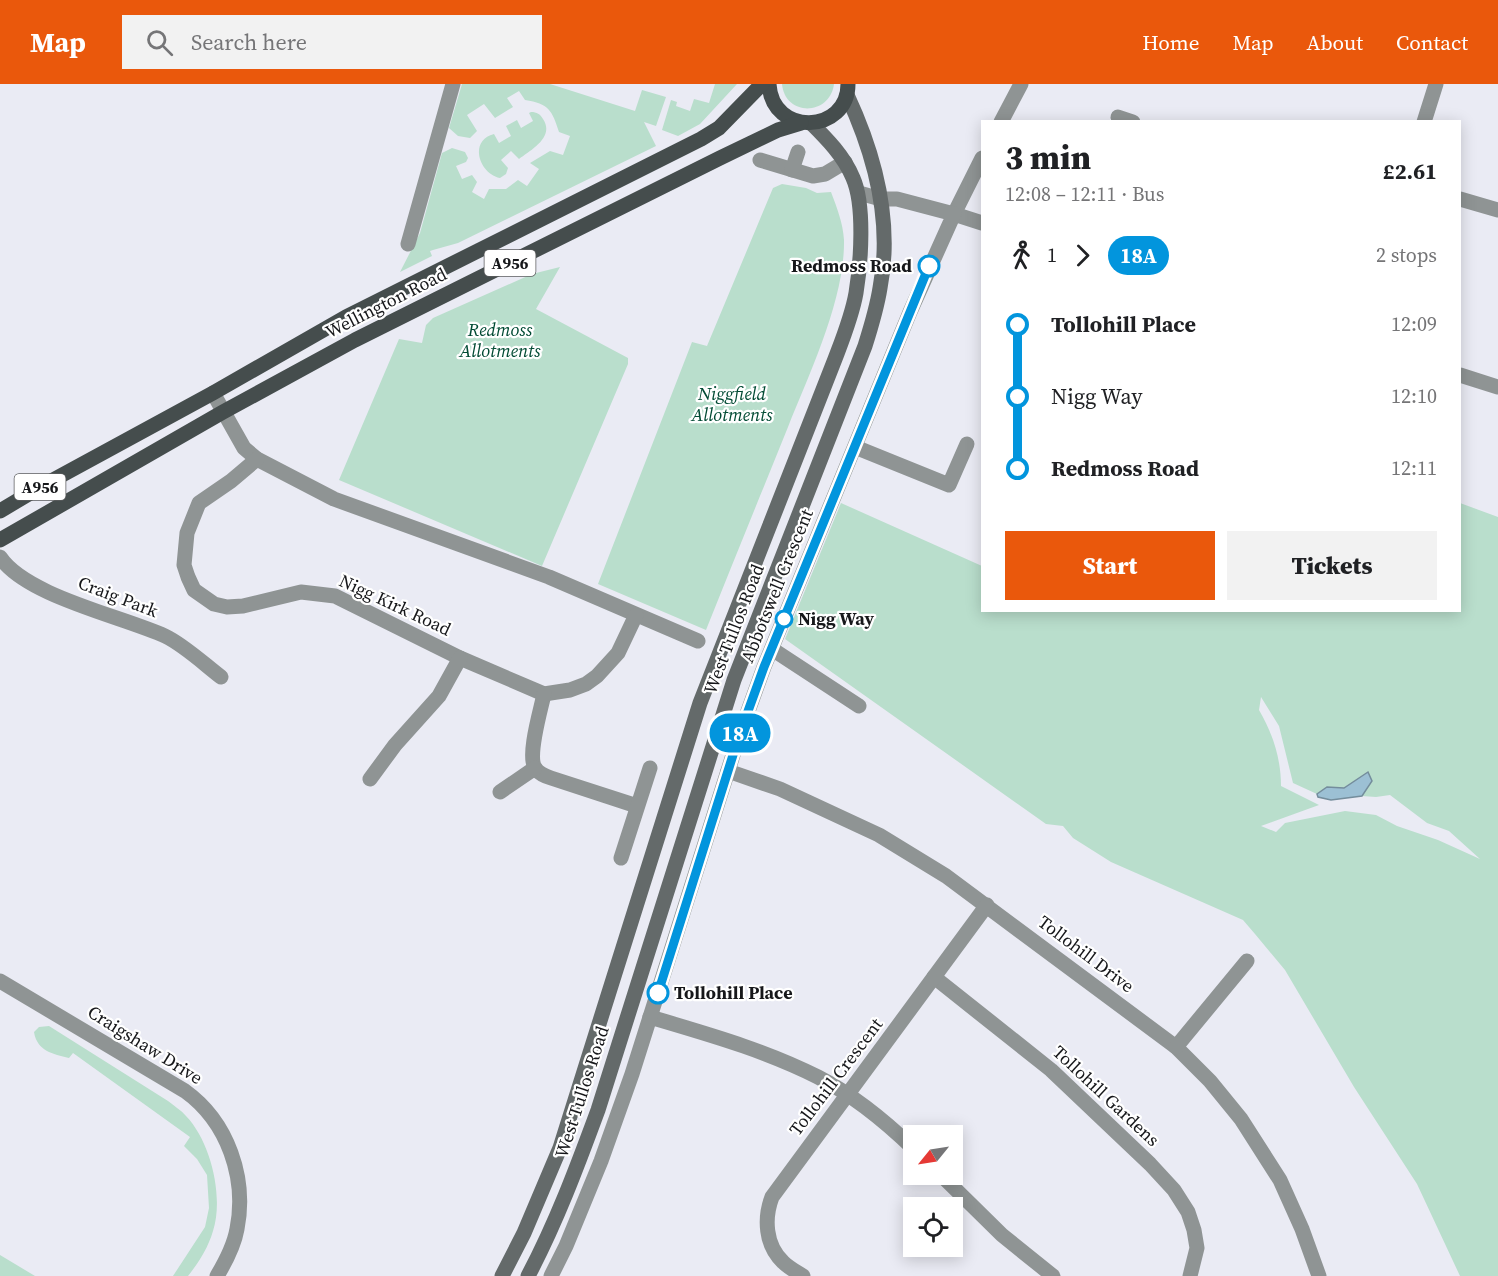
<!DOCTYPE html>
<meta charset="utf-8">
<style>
:root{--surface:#fff;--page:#f2f2f2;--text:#202124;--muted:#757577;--accent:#ea580c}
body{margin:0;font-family:"Source Serif 4",serif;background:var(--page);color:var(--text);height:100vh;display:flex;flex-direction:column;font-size:22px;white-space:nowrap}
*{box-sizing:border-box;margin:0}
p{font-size:20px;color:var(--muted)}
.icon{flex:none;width:33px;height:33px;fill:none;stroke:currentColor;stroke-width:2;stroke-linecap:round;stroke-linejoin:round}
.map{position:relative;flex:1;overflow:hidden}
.sheet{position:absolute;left:981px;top:36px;width:480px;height:492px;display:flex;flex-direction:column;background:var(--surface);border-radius:0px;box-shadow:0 3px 15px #0003}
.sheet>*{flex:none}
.badge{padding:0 12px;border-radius:20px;font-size:21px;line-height:39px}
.needle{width:39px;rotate:240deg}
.buttons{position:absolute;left:903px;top:1041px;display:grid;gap:12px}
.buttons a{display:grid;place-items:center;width:60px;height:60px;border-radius:0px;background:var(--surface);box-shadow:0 3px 15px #0003;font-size:30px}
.map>.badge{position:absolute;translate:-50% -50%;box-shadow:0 0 0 3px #fff}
.legs{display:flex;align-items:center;gap:9px;height:66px;padding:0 24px;font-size:20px}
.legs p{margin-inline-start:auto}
.headline{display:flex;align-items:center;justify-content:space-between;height:102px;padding:0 24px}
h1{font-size:33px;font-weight:800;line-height:45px}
.primary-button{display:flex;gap:12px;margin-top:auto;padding:12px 24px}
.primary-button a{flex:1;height:69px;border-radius:0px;background:var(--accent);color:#fff;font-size:24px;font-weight:800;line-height:69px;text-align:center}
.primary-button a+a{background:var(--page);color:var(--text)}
ul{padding:0 24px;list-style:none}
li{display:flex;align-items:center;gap:21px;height:72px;font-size:22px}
li i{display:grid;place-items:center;width:9px;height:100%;margin:0 8px;background:currentColor}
li i::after{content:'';width:15px;height:15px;margin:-8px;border:4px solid;border-radius:50%;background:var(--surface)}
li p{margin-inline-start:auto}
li:first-child i{background:linear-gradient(#0000 50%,currentColor 0)}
li:last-child i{background:linear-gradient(currentColor 50%,#0000 0)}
header{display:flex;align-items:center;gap:36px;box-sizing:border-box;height:84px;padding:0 30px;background:var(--accent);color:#fff}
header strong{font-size:28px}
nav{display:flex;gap:33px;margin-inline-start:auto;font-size:21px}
.search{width:420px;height:54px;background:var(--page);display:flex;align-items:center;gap:15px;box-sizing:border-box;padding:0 21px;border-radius:0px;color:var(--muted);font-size:22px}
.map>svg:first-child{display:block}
</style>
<header>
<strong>Map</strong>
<div class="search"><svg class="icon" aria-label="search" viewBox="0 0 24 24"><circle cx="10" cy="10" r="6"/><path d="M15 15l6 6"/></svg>Search here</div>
<nav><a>Home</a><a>Map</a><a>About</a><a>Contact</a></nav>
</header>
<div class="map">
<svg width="1498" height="1192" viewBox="0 0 1498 1192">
<rect width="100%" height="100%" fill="#eaebf4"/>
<g fill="#b9decc" fill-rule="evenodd">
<path d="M462,0H550L635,27L642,6L666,13L656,42L644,38L656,62L458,159L433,166L430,167L432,172L400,188L420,149L442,69L452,64L465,68L468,74L466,78L456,82L462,95L472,91L477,98L472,108L484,115L489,105H506L518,96L527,102L539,85L530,79L550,67L563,71L570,52L559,48C552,26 549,20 525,16L519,7L507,14L513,23L495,34L484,20L467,31L477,47L470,54L458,52L449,44Z"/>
<path d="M715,0H737L700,40L678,52L662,46L671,16L677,18L676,22L690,27L694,15L709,19Z"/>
<path d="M782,0H834C830,32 785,33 782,0Z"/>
<path d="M531,28C537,28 540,30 543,35C555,53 531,66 519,75L511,67L501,76L508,84L506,90L500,94C478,89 469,56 494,50L499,59L511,52L506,42L517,36L521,44L533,37L529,29Z"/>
<path d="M782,100L806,104L817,109L831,108C837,124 843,139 844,156C845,215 810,288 788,343C761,410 733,478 706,546L598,500L692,258L707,262L773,104Z"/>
<path d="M560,183L536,225L628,274V280L542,482L339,396L399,255L422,259L426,241L433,234L532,190Z"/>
<path d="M841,419L982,482V526H1460V419L1498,433V1192H1460L1417,1100L1354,1003L1285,886L1255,850L1243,836L1111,778L1073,754L1063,742L1046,740L785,555ZM1261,613L1279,642L1293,699L1317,710L1327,703L1344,704L1354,698L1372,697L1362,712L1376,713L1390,711L1427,739L1449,747L1480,775L1438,756L1397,742L1376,731L1345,727L1285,739L1276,748L1261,742L1319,721L1281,702C1281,675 1273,650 1259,626Z"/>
<path d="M49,942L168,1017C174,1022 181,1026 186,1032C211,1058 224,1113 213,1147C208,1164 199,1178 188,1192H173L205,1143L209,1124L207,1091L197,1075L184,1062L190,1053L73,969L69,974C53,970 37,967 34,948L39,943Z"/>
<path d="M0,1171L35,1192H0Z"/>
</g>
<path fill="#9cc0d4" stroke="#748d9c" stroke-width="1.5" d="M1368,688L1372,697L1362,712L1331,716L1318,713L1317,710L1327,703L1344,704Z"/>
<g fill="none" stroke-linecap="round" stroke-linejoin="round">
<g stroke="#8f9494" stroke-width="15">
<path d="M1118,33L1133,38"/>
<path d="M1001,38L1021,0"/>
<path d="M1424,38L1436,0"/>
<path d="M982,74L954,130L982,139"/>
<path d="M760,76L813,92L825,90L845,78"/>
<path d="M792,86L798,68"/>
<path d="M1460,115L1498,126"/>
<path d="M408,160L453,0"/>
<path d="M1460,291L1498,303"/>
<path d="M213,309L244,364L257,375L334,415L549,493L698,557"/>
<path d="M855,363L949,401L967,360"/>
<path d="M257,375L231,397L199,419L187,449L184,481L188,493L194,506L214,520L227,523L243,522L301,508L335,512L460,574L544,610L570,606L586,600L597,592L618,569L636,531"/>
<path d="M0,473C26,512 121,532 165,552C184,561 204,580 221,593"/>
<path d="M772,565L859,622"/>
<path d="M544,610C541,625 527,671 535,684C539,690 545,692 551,694L637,722"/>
<path d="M728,687L780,705L879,751L946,792L1176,963L1210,997L1241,1035L1280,1096L1302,1145L1319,1192"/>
<path d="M370,695L395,661L439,612L460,574"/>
<path d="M500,708L535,684"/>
<path d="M621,774L650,684"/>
<path d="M934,893L1051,986L1150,1080L1174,1106L1188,1128L1194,1146L1197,1164L1190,1192"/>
<path d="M0,897L185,1007C228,1038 247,1094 237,1145C234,1162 226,1177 217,1192"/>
<path d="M650,933C707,950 765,966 818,993C853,1011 886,1038 914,1065"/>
<path d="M1176,963L1247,877"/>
<path d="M940,1090L1002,1151L1053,1192"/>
<path d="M803,1192C797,1188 789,1184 783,1178C765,1161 764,1134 772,1113L987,821"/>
</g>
<path stroke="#8f9494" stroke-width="15" d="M551,1192L566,1162L601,1077L632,990L739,652L764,583L910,228L954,130L897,115H881L859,109"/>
<g stroke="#646a6a" stroke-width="15">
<path d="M502,1192L524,1149L560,1064L700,619L835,275C843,254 852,232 856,209C861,179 865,121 853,94C844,72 827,55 811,39"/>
<path d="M528,1192C556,1139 577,1083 598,1026L734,596L865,262C871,243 877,223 880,204C893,137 875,71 847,11"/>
</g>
<g stroke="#454d4d" stroke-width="15">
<path d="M769,0C772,53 848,50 848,0"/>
<path d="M0,427L42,402L213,309L346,233L701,55L719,44L762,0"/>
<path d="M0,456L223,328L355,256L720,74L778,46L801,39"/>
</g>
</g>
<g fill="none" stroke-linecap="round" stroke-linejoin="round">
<g stroke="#fff" stroke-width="14">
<path id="line-1" d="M658,909L739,652L764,583L929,182"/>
</g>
<use href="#line-1" stroke="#0295dd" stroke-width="9"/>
</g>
<g fill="#fff" stroke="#0295dd" stroke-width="3">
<circle cx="929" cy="182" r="10"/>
<circle cx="784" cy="535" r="8"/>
<circle cx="658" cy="909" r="10"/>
</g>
<g text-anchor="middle" stroke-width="4.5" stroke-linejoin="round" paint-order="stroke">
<g fill="#fff" stroke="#5c5d5f" stroke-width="1.5">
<rect x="484.5" y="166" width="51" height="26" rx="4.5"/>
<rect x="14.5" y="390" width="51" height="26" rx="4.5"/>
</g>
<g font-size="16" font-weight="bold" fill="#16171a">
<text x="510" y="185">A956</text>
<text x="40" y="409">A956</text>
</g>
<g font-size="18" font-weight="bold" fill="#16171a" stroke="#fff" text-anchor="start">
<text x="912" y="188" text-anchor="end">Redmoss Road</text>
<text x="798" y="541">Nigg Way</text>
<text x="674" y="915">Tollohill Place</text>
</g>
<g font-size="18" fill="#16171a" stroke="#fff">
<text transform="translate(386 219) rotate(-27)" y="6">Wellington Road</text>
<text transform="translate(777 502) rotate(-68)" y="6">Abbotswell Crescent</text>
<text transform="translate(118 513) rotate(21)" y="6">Craig Park</text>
<text transform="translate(395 521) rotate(25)" y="6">Nigg Kirk Road</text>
<text transform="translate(734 545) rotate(-69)" y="6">West Tullos Road</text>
<text transform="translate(1086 870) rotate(37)" y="6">Tollohill Drive</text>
<text transform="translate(145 961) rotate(32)" y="6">Craigshaw Drive</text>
<text transform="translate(836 993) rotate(-53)" y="6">Tollohill Crescent</text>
<text transform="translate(582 1008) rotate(-72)" y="6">West Tullos Road</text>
<text transform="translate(1106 1012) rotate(43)" y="6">Tollohill Gardens</text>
</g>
<g font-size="18" font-style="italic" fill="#004a33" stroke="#fff">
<text x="500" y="252">Redmoss<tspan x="500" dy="21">Allotments</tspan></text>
<text x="732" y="316">Niggfield<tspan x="732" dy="21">Allotments</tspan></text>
</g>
</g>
</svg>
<div class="buttons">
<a><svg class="needle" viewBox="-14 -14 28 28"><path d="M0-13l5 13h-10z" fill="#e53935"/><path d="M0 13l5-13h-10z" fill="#757577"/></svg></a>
<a><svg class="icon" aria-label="locate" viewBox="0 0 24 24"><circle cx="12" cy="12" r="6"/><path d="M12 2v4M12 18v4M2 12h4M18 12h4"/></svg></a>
</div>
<b class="badge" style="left:740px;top:649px;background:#0295dd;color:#fff">18A</b>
<section class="sheet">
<div class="headline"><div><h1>3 min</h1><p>12:08 – 12:11 · Bus</p></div><b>£2.61</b></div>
<div class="legs"><svg class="icon" aria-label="walk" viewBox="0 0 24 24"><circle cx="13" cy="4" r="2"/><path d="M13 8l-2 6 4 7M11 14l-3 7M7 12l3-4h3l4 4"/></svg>1<svg class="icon" aria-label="forward" viewBox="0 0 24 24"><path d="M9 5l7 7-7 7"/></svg><b class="badge" style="background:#0295dd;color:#fff">18A</b><p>2 stops</p></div>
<ul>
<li><i style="color:#0295dd"></i><b>Tollohill Place</b><p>12:09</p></li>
<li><i style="color:#0295dd"></i><span>Nigg Way</span><p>12:10</p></li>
<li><i style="color:#0295dd"></i><b>Redmoss Road</b><p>12:11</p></li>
</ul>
<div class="primary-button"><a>Start</a><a>Tickets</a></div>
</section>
</div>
